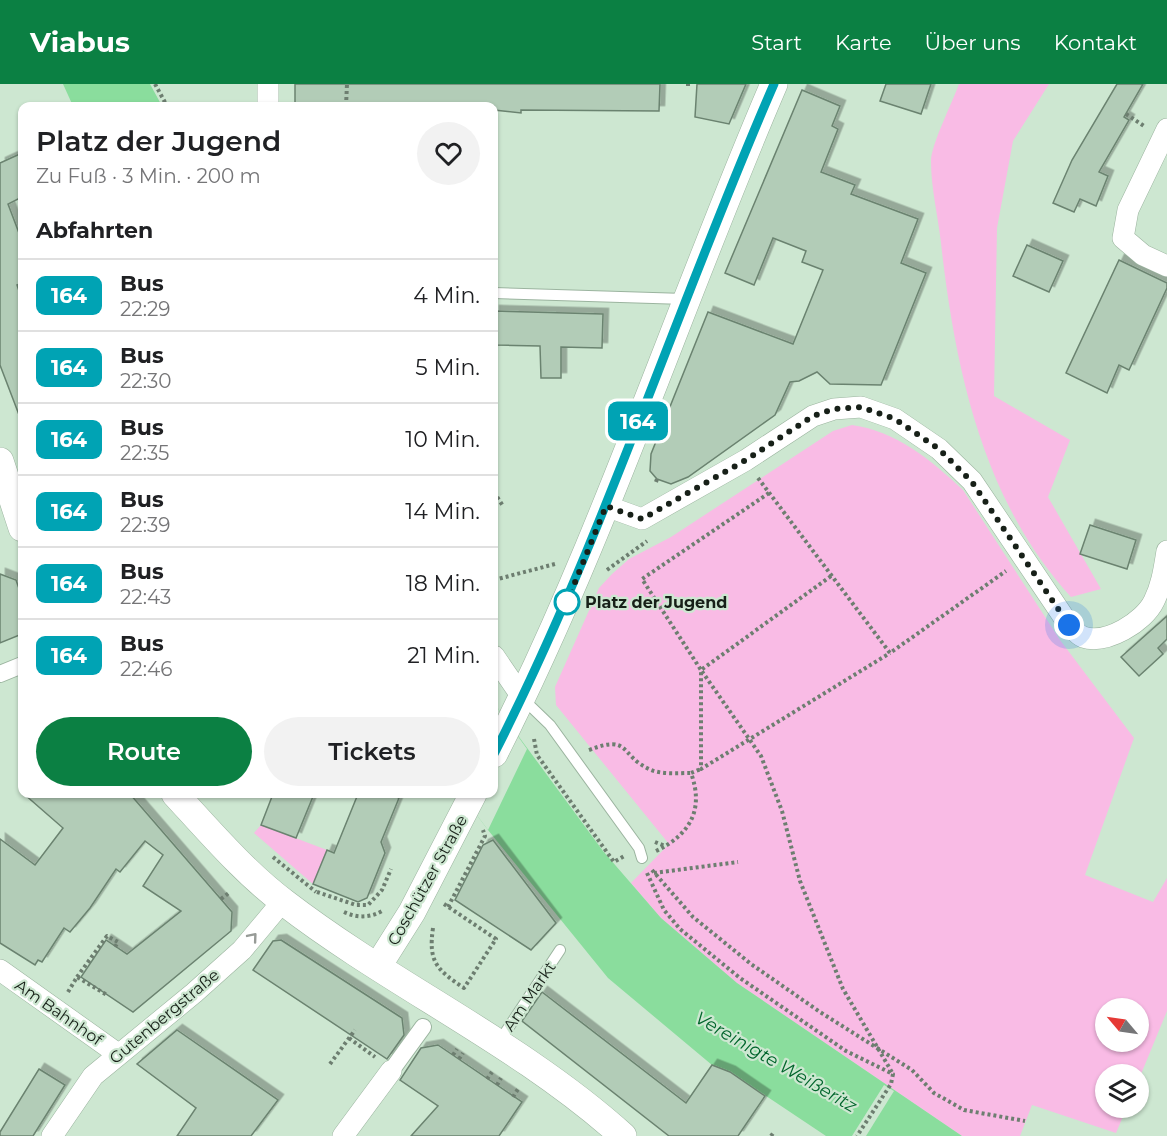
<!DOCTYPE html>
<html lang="de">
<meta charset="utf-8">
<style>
:root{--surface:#fff;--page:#f2f2f2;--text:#202124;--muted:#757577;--line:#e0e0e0;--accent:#0b8043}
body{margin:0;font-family:Montserrat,sans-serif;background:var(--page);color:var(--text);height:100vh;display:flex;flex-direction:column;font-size:22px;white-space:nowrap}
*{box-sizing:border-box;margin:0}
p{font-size:20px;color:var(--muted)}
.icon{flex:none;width:33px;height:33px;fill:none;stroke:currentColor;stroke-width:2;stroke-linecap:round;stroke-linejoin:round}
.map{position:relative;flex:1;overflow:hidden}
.sheet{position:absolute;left:18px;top:18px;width:480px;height:696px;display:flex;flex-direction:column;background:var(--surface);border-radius:12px;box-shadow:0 2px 4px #0004}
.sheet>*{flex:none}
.badge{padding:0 12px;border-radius:9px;font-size:21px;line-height:39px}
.needle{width:39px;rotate:299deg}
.fabs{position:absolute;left:1095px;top:914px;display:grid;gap:12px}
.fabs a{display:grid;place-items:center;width:54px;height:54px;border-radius:50%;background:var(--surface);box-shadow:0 2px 4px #0004;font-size:30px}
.you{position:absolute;width:30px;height:30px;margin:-15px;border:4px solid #fff;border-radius:50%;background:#1a73e8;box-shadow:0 0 0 9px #1a73e833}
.map>.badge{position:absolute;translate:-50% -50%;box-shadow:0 0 0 3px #fff}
h2{padding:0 18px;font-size:22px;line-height:54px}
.round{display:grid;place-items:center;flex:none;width:63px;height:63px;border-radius:32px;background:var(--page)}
.head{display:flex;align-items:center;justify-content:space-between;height:102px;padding:0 18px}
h1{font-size:28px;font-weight:600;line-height:45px}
.action{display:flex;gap:12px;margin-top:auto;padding:12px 18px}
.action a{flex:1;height:69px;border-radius:36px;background:var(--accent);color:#fff;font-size:24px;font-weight:600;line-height:69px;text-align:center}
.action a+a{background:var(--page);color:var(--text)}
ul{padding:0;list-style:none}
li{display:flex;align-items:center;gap:18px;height:72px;padding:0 18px;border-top:2px solid var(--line)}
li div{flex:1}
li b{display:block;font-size:22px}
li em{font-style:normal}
li .badge{min-width:66px;font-weight:700;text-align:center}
header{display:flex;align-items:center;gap:36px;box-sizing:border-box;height:84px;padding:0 30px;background:var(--accent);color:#fff}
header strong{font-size:28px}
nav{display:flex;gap:33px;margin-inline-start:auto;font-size:21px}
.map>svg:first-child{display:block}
</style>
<header>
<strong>Viabus</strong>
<nav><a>Start</a><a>Karte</a><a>Über uns</a><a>Kontakt</a></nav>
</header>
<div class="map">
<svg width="1167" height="1052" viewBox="0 0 1167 1052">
<defs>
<filter id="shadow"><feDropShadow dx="5.5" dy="-5.5" stdDeviation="0" flood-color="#0004"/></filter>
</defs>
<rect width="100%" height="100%" fill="#cde7d1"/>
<g fill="#f9bbe5" fill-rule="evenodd">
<path d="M959,0H1049L1013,57L997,144L994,312L1070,356L1048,413L1101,505L1071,513C983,417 955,285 941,159C938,132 931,104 931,77C931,61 953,17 959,0Z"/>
<path d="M852,341C896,347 931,376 963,406L1060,556L1134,654L1085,791L1153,818L1167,794V927L1139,995L1138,990H1106V1023H1127L1116,1049L1032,1021L1020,1052H962L737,899L661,834L631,799L669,760L556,621L555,603L599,504L612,490L629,475L671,453L833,347ZM1106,924H1138V957H1106Z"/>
<path d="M261,741L327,766L313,800L254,749Z"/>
</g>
<g fill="#8add9d">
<path d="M63,0H150L162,22H73Z"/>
<path d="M494,619L603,767L661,834L737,899L962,1052H826L730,988L712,981L608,894L488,746L461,710H494Z"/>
</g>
<g fill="#cde7d1">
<path d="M494,619L527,665L488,746L461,710H494Z"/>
<path d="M884,1001L894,1007L866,1052H852Z"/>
</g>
<g fill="#b2ccb7" stroke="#6b8370" stroke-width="1.5" filter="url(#shadow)">
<path d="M295,0H660L659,27L521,26V29L494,26V22H295Z"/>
<path d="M697,0H746L729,40L695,33Z"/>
<path d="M886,0H931L921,30L880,17Z"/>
<path d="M1117,0H1143L1124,33L1129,36L1099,88L1108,92L1096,122L1080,115L1074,128L1053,119L1072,76Z"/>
<path d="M802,6L840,22L832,42L838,45L821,88L855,101L851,110L918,135L901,179L926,189L881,301L830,300L817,288L799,297L790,298L775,331L688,393L671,400L657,395L650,387L651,370L708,228L793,260L823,186L802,178L806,167L773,154L754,201L725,189Z"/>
<path d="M22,69V113L8,120L22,157V199L17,201L22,216L21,336L0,281V79Z"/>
<path d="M1027,161L1063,177L1049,208L1013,192Z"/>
<path d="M1119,176L1167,199V204L1129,286L1119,281L1107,309L1066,289Z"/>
<path d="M494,227L603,230L602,264L561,263V294H541L540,262L494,261Z"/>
<path d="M1090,441L1136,456L1127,485L1080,470Z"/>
<path d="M0,490L16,496L22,513V550L0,559Z"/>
<path d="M1167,532V555L1158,564L1163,570L1139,592L1121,573Z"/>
<path d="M24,710H130L232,828L231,847L133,928L81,893L106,856L127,870L181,827L143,802L163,771L145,757L120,788L116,785L90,824L70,848L64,844L42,878L38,876L35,881L0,859V755L35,781L63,744Z"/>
<path d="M273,710H314L296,754L261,741Z"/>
<path d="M358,710H389L399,714L381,758L385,769L367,814L358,818L313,800L327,766L334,769Z"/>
<path d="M493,756L556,839L531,866L455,816L483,761Z"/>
<path d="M281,856L402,934L404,951L387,975L253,886L273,857Z"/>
<path d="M542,908L686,1019L712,981L730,988L765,1012L738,1052H669L522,937Z"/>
<path d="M177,946L278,1016L251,1052H177L196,1024L137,980Z"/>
<path d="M438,961L522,1018L499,1052H411L438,1022L400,996L421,964Z"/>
<path d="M39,985L65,1001L33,1052H0V1048Z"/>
</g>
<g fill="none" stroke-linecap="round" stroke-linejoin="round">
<g stroke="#9bb49f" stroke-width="12">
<g id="service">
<path d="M494,209L685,215"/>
<path d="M522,614L550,641L639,764L642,774"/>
<path d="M499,958L560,866"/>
</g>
</g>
<g stroke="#9bb49f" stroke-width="18">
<g id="pedestrian">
<path d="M0,590L22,581"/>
<path d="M391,987L423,943"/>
</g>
</g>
<g stroke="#9bb49f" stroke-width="22">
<g id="minor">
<path d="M268,22V0"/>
<path d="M1167,45L1128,126L1123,154L1143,171L1167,182"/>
<path d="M606,422L642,435L746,376L813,332L834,325L861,323L895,335L939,365L972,397L1069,541C1073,545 1078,551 1083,553C1106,561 1144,538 1154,517C1162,501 1164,485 1167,467"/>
<path d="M494,572L522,613"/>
<path d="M0,886L118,970"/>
<path d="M52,1052L93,992L194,909L242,866L282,818"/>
<path d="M343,1052L391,987"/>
</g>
</g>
<g stroke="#9bb49f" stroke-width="28">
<g id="tertiary">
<path d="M0,377L22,444"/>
<path d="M494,670C604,454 678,223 774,0"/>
<path d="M175,710C209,747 245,789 285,819C393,902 521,960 623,1052"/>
<path d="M378,882L412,828L473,710"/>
</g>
</g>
<g stroke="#6d7e70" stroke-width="4" stroke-dasharray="3 3" stroke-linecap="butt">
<path d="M155,0L167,22"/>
<path d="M688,0V2"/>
<path d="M346,22L347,0"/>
<path d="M1126,30L1144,42"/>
<path d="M758,394L890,569L1006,487"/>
<path d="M656,398L657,395"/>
<path d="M494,408L503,422"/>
<path d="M769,409L642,495L701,586V685L890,569"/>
<path d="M607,486L647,457"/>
<path d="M831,492L701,586L761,672L782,727L800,797L843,905L893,990"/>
<path d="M494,496L555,480"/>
<path d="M534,655L537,671L614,778L626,771"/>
<path d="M589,666C631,650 619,671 649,685C661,691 678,689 691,689"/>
<path d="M655,758L665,762"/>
<path d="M656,767C691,750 704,725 691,689L701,685"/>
<path d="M273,773L316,808"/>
<path d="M652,786L693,833L751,880L820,928L912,986L934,1009L964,1026L1025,1037"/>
<path d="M647,789L664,826L680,845L740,894L846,967L893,990L891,1000L857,1052"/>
<path d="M654,789L738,778"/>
<path d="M317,808L356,821H368L382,806L391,785"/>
<path d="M221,815L230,808"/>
<path d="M448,823L485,752L483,746"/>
<path d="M344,828C357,834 370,834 382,827"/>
<path d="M433,844C428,878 437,886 464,904L496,855L444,820"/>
<path d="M77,893L107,852L118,858L115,863"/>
<path d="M68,908L77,893L107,911"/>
<path d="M349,954L375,973"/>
<path d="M453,971L457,965"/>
<path d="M459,975L463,969"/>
<path d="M330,980L355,946"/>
<path d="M487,995L492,988"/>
<path d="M497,1001L501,994"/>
<path d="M513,1013L518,1005"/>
<path d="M771,1052L774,1048"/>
</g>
<use href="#service" stroke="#fff" stroke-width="10"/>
<use href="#pedestrian" stroke="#fff" stroke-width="16"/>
<use href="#minor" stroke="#fff" stroke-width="21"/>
<use href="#tertiary" stroke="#fff" stroke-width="27"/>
</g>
<defs><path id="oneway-chevron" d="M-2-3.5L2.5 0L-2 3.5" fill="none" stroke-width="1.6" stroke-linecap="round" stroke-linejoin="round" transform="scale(1.5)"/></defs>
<use stroke="#979b97" href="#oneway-chevron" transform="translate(253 853) rotate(-50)"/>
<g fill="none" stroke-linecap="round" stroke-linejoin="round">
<g stroke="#fff" stroke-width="14">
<path id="line" d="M494,670C604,454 677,222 774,0"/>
</g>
<use href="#line" stroke="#00a3b4" stroke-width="9"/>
<path stroke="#172018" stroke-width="6" stroke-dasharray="0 10.8" d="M567,518L606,422L642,435L746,376L813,332L834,325L861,323L895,335L939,365L972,398L1069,541"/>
</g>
<circle fill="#fff" stroke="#00a3b4" stroke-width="3" cx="567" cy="518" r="12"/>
<g text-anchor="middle" stroke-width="4.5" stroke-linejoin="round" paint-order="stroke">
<g font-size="16" font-weight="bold" fill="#172018" stroke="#cde7d1" text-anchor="start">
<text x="585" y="524">Platz der Jugend</text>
</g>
<g font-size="16" fill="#172018" stroke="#cde7d1">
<text transform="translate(427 796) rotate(-61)" y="6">Coschützer Straße</text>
<text transform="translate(529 912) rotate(-56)" y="6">Am Markt</text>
<text transform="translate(59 928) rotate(35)" y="6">Am Bahnhof</text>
<text transform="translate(164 932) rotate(-40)" y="6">Gutenbergstraße</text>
</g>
<g font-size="18" font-style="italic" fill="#00652c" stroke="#cde7d1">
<text transform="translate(776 978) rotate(30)" y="6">Vereinigte Weißeritz</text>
</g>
</g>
</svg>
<div class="fabs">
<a><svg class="needle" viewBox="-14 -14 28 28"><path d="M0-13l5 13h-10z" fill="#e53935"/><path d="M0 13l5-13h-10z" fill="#757577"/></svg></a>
<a><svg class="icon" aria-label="layers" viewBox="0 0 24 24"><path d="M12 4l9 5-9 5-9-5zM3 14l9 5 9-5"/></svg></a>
</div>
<div class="you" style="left:1069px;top:541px"></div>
<b class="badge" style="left:638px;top:337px;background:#00a3b4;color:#fff">164</b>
<section class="sheet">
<div class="head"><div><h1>Platz der Jugend</h1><p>Zu Fuß · 3 Min. · 200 m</p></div><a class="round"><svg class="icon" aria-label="heart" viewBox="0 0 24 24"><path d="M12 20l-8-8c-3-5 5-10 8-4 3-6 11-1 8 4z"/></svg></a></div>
<h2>Abfahrten</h2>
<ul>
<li><span class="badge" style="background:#00a3b4;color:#fff">164</span><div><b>Bus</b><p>22:29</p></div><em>4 Min.</em></li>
<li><span class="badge" style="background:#00a3b4;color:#fff">164</span><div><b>Bus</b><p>22:30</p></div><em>5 Min.</em></li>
<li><span class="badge" style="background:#00a3b4;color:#fff">164</span><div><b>Bus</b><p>22:35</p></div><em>10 Min.</em></li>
<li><span class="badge" style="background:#00a3b4;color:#fff">164</span><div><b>Bus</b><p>22:39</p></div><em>14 Min.</em></li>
<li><span class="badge" style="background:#00a3b4;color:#fff">164</span><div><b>Bus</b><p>22:43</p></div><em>18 Min.</em></li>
<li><span class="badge" style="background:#00a3b4;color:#fff">164</span><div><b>Bus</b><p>22:46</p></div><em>21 Min.</em></li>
</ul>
<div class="action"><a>Route</a><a>Tickets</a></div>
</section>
</div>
